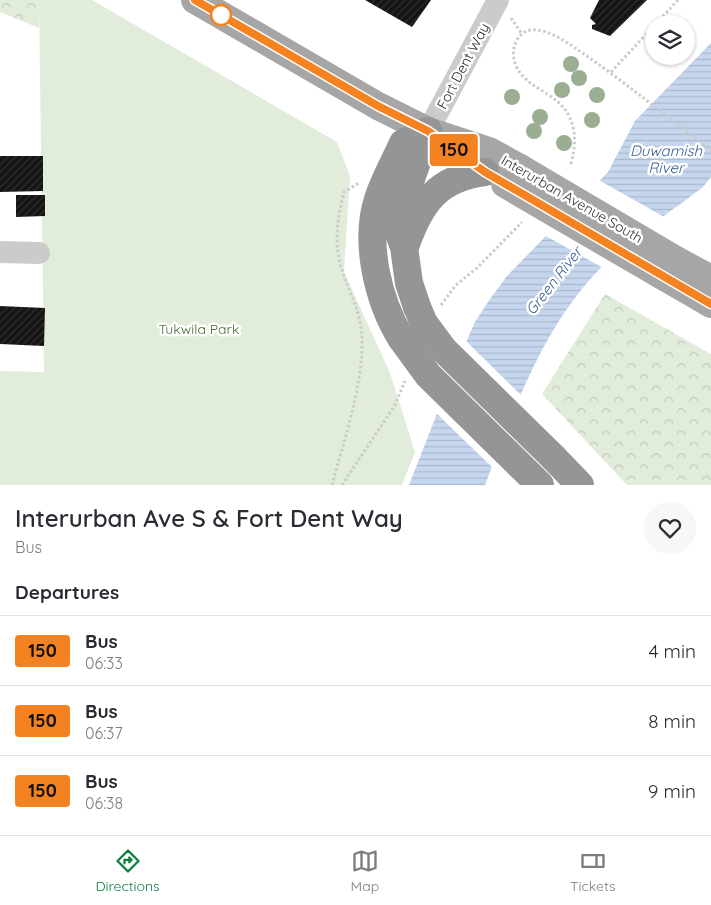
<!DOCTYPE html>
<style>
:root{--surface:#fff;--page:#f7f7f7;--text:#2b2b33;--muted:#7c7c81;--line:#e1e1e2;--accent:#0b8043}
body{margin:0;font-family:Quicksand,sans-serif;background:var(--page);color:var(--text);height:100vh;display:flex;flex-direction:column;font-size:19px;white-space:nowrap}
*{box-sizing:border-box;margin:0}
p{font-size:16px;color:var(--muted)}
.icon{flex:none;width:28px;height:28px;fill:none;stroke:currentColor;stroke-width:2;stroke-linecap:round;stroke-linejoin:round}
.map{position:relative;height:485px;overflow:hidden}
.side{display:flex;flex-direction:column;background:var(--surface);flex:1}
.side>*{flex:none}
.badge{padding:0 10px;border-radius:4px;font-size:18px;line-height:32px}
.buttons{position:absolute;left:645px;top:15px;display:grid;gap:10px}
.buttons a{display:grid;place-items:center;width:50px;height:50px;border-radius:50%;background:var(--surface);box-shadow:0 1px 4px #0004;font-size:25px}
.map>.badge{position:absolute;translate:-50% -50%;box-shadow:0 0 0 2px #fff}
h2{padding:0 15px;font-size:19px;line-height:45px}
.round{display:grid;place-items:center;flex:none;width:52px;height:52px;border-radius:26px;background:var(--page)}
.summary{display:flex;align-items:center;justify-content:space-between;height:85px;padding:0 15px}
h1{font-size:24px;font-weight:600;line-height:38px}
ul{padding:0;list-style:none}
li{display:flex;align-items:center;gap:15px;height:70px;padding:0 15px;border-top:1px solid var(--line)}
li div{flex:1}
li b{display:block;font-size:19px}
li em{font-style:normal}
li .badge{min-width:55px;font-weight:700;text-align:center}
.menu{display:flex;justify-content:space-around;align-items:center;height:70px;border-top:1px solid var(--line);background:var(--surface);font-size:14px;color:var(--muted)}
.menu a{display:grid;justify-items:center;gap:2px}
.menu .active{color:var(--accent)}
.map>svg:first-child{display:block}
</style>
<div class="map">
<svg width="711" height="485" viewBox="0 0 711 485">
<defs>
<pattern id="forest-crowns" width="20" height="18" patternUnits="userSpaceOnUse" patternTransform="scale(1.25)"><rect width="20" height="18" fill="#e1ecda"/><path d="M2 6a3 3 0 1 1 6 0M12 15a3 3 0 1 1 6 0" fill="none" stroke="#c1cbbb"/></pattern>
<pattern id="water-rules" width="6" height="5" patternUnits="userSpaceOnUse" patternTransform="scale(1.25)"><rect width="6" height="5" fill="#c5d6ee"/><path d="M0 2.5h6" fill="none" stroke="#aab8cc"/></pattern>
<pattern id="building-hatch" width="6" height="6" patternUnits="userSpaceOnUse" patternTransform="scale(1.25)"><rect width="6" height="6" fill="#151515"/><path d="M-1 1l2-2M0 6l6-6M5 7l2-2" fill="none" stroke="#2f2f2f"/></pattern>
</defs>
<rect width="100%" height="100%" fill="#fff"/>
<path fill="#e1ecda" d="M39,0H92L337,142L350,176L344,272L390,373L415,452L402,485H0V371L44,372Z"/>
<g fill="url(#forest-crowns)">
<path d="M0,0H39V28L0,12Z"/>
<path d="M605,294L711,354V485H627L542,394Z"/>
</g>
<path fill="url(#water-rules)" d="M711,43V177L703,187C673,210 640,232 612,257C546,317 516,404 485,485H409L458,360L475,322L490,299L507,276L608,172L635,121Z"/>
<g fill="#fff">
<path d="M597,179L666,218L613,259L605,269L544,235Z"/>
<path d="M465,340L522,396L494,469L434,411Z"/>
</g>
<g fill="url(#building-hatch)">
<path d="M365,0H431L412,27Z"/>
<path d="M599,0H647L610,36L592,29V25L596,24L590,18Z"/>
<path d="M0,156H43V191L0,192Z"/>
<path d="M16,195H45V216L16,217Z"/>
<path d="M0,306L45,308L44,346L0,344Z"/>
</g>
<g fill="none" stroke-linecap="round" stroke-linejoin="round">
<g stroke="#cbcbcb" stroke-width="3" stroke-dasharray="2.5 2.5" stroke-linecap="butt">
<path d="M511,18L522,34"/>
<path d="M656,24L678,0"/>
<path d="M611,72L654,26"/>
<path d="M571,164C575,147 577,133 569,116C559,94 528,89 517,68C513,60 512,50 516,42C528,15 564,40 578,50C624,81 667,117 711,151"/>
<path d="M441,305L456,285L478,267L522,222"/>
<path d="M332,485C344,441 364,381 362,336C361,310 346,287 340,263C334,238 338,216 344,192L359,183"/>
<path d="M342,485L395,405L405,381"/>
</g>
<g stroke="#cbcbcb" stroke-width="22">
<path d="M428,131L498,0"/>
<path d="M0,252L39,253"/>
</g>
<g stroke="#a6a6a6" stroke-width="28">
<path d="M195,0L378,106L428,131L489,151L520,168"/>
<path d="M676,260L711,279"/>
<path d="M661,275L711,304"/>
</g>
<g stroke="#959595" stroke-width="28">
<path d="M406,244C421,202 438,178 485,172"/>
<path d="M417,307L409,283L404,247L399,234L401,207L428,131"/>
<path d="M401,338C378,301 364,242 378,199C384,180 395,161 403,143L428,131"/>
<path d="M553,457L580,485"/>
</g>
<g stroke="#a6a6a6" stroke-width="28">
<path d="M520,168L676,260"/>
<path d="M505,184L661,275"/>
</g>
<g stroke="#959595" stroke-width="28">
<path d="M417,307L424,323L444,350L553,457"/>
<path d="M401,338L428,375L540,485"/>
</g>
</g>
<g fill="#9aae92">
<circle cx="571" cy="64" r="8"/>
<circle cx="579" cy="78" r="8"/>
<circle cx="562" cy="90" r="8"/>
<circle cx="597" cy="95" r="8"/>
<circle cx="512" cy="97" r="8"/>
<circle cx="540" cy="117" r="8"/>
<circle cx="592" cy="120" r="8"/>
<circle cx="534" cy="131" r="8"/>
<circle cx="564" cy="143" r="8"/>
</g>
<g fill="none" stroke-linecap="round" stroke-linejoin="round">
<g stroke="#fff" stroke-width="11">
<path id="line" d="M195,0L378,106L428,131L485,172L711,304"/>
</g>
<use href="#line" stroke="#f58220" stroke-width="8"/>
</g>
<circle fill="#fff" stroke="#f58220" stroke-width="2.5" cx="221" cy="15" r="10"/>
<g text-anchor="middle" stroke-width="5" stroke-linejoin="round" paint-order="stroke">
<g font-size="14" fill="#2e2e2e" stroke="#fff">
<text transform="translate(463 66) rotate(-62)" y="5">Fort Dent Way</text>
<text transform="translate(572 199) rotate(30)" y="5">Interurban Avenue South</text>
</g>
<g font-size="14" fill="#476c38" stroke="#fff">
<text x="199" y="334">Tukwila Park</text>
</g>
<g font-size="15" font-style="italic" fill="#365f95" stroke="#fff">
<text x="666" y="156">Duwamish<tspan x="666" dy="17">River</tspan></text>
<text transform="translate(554 281) rotate(-52)" y="5">Green River</text>
</g>
</g>
</svg>
<div class="buttons">
<a><svg class="icon" aria-label="layers" viewBox="0 0 24 24"><path d="M12 4l9 5-9 5-9-5zM3 14l9 5 9-5"/></svg></a>
</div>
<b class="badge" style="left:454px;top:150px;background:#f58220;color:#111">150</b>
</div>
<section class="side">
<div class="summary"><div><h1>Interurban Ave S &amp; Fort Dent Way</h1><p>Bus</p></div><a class="round"><svg class="icon" aria-label="heart" viewBox="0 0 24 24"><path d="M12 20l-8-8c-3-5 5-10 8-4 3-6 11-1 8 4z"/></svg></a></div>
<h2>Departures</h2>
<ul>
<li><span class="badge" style="background:#f58220;color:#111">150</span><div><b>Bus</b><p>06:33</p></div><em>4 min</em></li>
<li><span class="badge" style="background:#f58220;color:#111">150</span><div><b>Bus</b><p>06:37</p></div><em>8 min</em></li>
<li><span class="badge" style="background:#f58220;color:#111">150</span><div><b>Bus</b><p>06:38</p></div><em>9 min</em></li>
</ul>
</section>
<nav class="menu">
<a class="active"><svg class="icon" aria-label="directions" viewBox="0 0 24 24"><path d="M12 3l9 9-9 9-9-9zM9 14v-3h6M13 9l2 2-2 2"/></svg>Directions</a>
<a><svg class="icon" aria-label="map" viewBox="0 0 24 24"><path d="M3 6l6-2 6 2 6-2v14l-6 2-6-2-6 2zM9 4v14M15 6v14"/></svg>Map</a>
<a><svg class="icon" aria-label="tickets" viewBox="0 0 24 24"><path d="M3 7h18v10H3zM15 7v10"/></svg>Tickets</a>
</nav>
